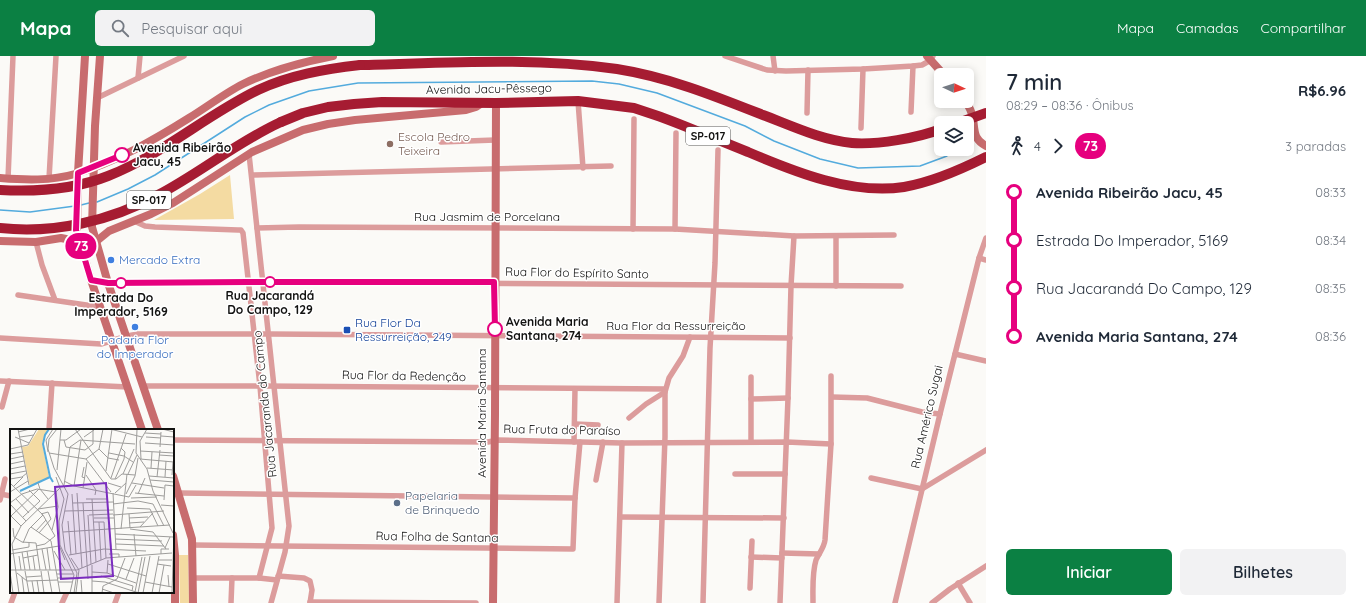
<!DOCTYPE html>
<html lang="pt">
<meta charset="utf-8">
<style>
:root{--surface:#fff;--page:#f2f2f3;--text:#1f2937;--muted:#747a83;--accent:#0b8043}
body{margin:0;font-family:Quicksand,sans-serif;background:var(--page);color:var(--text);height:100vh;display:flex;flex-direction:column;font-size:15px;white-space:nowrap}
*{box-sizing:border-box;margin:0}
p{font-size:13px;color:var(--muted)}
.icon{flex:none;width:22px;height:22px;fill:none;stroke:currentColor;stroke-width:2;stroke-linecap:round;stroke-linejoin:round}
.map{position:relative;flex:1;overflow:hidden}
.side{display:flex;flex-direction:column;background:var(--surface);width:380px}
.side>*{flex:none}
.badge{padding:0 8px;border-radius:13px;font-size:14px;line-height:26px}
.needle{width:26px;rotate:94deg}
.tools{position:absolute;left:934px;top:12px;display:grid;gap:8px}
.tools a{display:grid;place-items:center;width:40px;height:40px;border-radius:6px;background:var(--surface);box-shadow:0 2px 10px #0003;font-size:20px}
.map>.badge{position:absolute;translate:-50% -50%;box-shadow:0 0 0 2px #fff}
.legs{display:flex;align-items:center;gap:6px;height:44px;padding:0 20px;font-size:13px}
.legs p{margin-inline-start:auto}
.head{display:flex;align-items:center;justify-content:space-between;height:68px;padding:0 20px}
h1{font-size:22px;font-weight:600;line-height:30px}
.button{display:flex;gap:8px;margin-top:auto;padding:8px 20px}
.button a{flex:1;height:46px;border-radius:6px;background:var(--accent);color:#fff;font-size:16px;font-weight:600;line-height:46px;text-align:center}
.button a+a{background:var(--page);color:var(--text)}
ul{padding:0 20px;list-style:none}
li{display:flex;align-items:center;gap:14px;height:48px;font-size:15px}
li i{display:grid;place-items:center;width:6px;height:100%;margin:0 5px;background:currentColor}
li i::after{content:'';width:10px;height:10px;margin:-5px;border:3px solid;border-radius:50%;background:var(--surface)}
li p{margin-inline-start:auto}
li:first-child i{background:linear-gradient(#0000 50%,currentColor 0)}
li:last-child i{background:linear-gradient(currentColor 50%,#0000 0)}
header{display:flex;align-items:center;gap:24px;box-sizing:border-box;height:56px;padding:0 20px;background:var(--accent);color:#fff}
header strong{font-size:19px}
nav{display:flex;gap:22px;margin-inline-start:auto;font-size:14px}
.search{width:280px;height:36px;background:var(--page);display:flex;align-items:center;gap:10px;box-sizing:border-box;padding:0 14px;border-radius:6px;color:var(--muted);font-size:15px}
main{display:flex;flex:1;min-height:0}
.map>svg:first-child{display:block}
</style>
<header>
<strong>Mapa</strong>
<div class="search"><svg class="icon" aria-label="search" viewBox="0 0 24 24"><circle cx="10" cy="10" r="6"/><path d="M15 15l6 6"/></svg>Pesquisar aqui</div>
<nav><a>Mapa</a><a>Camadas</a><a>Compartilhar</a></nav>
</header>
<main>
<div class="map">
<svg width="986" height="547" viewBox="0 0 986 547">
<rect width="100%" height="100%" fill="#fbfaf7"/>
<g fill="#f4dba2">
<path d="M230,119L234,163L154,164L200,138Z"/>
<path d="M179,499H188L189,547H180Z"/>
</g>
<g fill="none" stroke-linecap="round" stroke-linejoin="round">
<g stroke="#53abdd" stroke-width="1.5">
<path d="M97,146L128,133L155,119L245,61L269,49L309,35L358,27L592,25L619,28L657,37L745,70L774,85L820,103L858,112L920,110L947,100"/>
<path d="M81,149L89,147"/>
<path d="M0,154L30,156L75,150"/>
</g>
<g stroke="#dc9c9c" stroke-width="5.5">
<path d="M725,0L767,14L786,15L863,13L913,10L922,9L931,4L933,0"/>
<path d="M773,0L775,15"/>
<path d="M138,22L140,0"/>
<path d="M97,42L184,0"/>
<path d="M578,45L583,112"/>
<path d="M911,56L913,10"/>
<path d="M807,57L808,14"/>
<path d="M861,72L863,13"/>
<path d="M441,86L495,84"/>
<path d="M249,98L289,470L285,496L271,547"/>
<path d="M252,119L611,110"/>
<path d="M8,123L13,0"/>
<path d="M49,123L56,0"/>
<path d="M134,165L145,170L155,171L238,174H241L243,177L260,330L272,472L259,522"/>
<path d="M257,172L299,171L675,173L794,180L894,179"/>
<path d="M633,173L634,63"/>
<path d="M675,173L676,77"/>
<path d="M36,186L42,209L55,244"/>
<path d="M979,202L986,204"/>
<path d="M108,227L248,226L901,230"/>
<path d="M836,230V180"/>
<path d="M18,239L100,251"/>
<path d="M0,282L101,288L127,280L138,278H269L790,282"/>
<path d="M955,298L986,305"/>
<path d="M751,321V386"/>
<path d="M0,325L128,331"/>
<path d="M143,330H260L665,333"/>
<path d="M832,341L867,342L922,356L940,358"/>
<path d="M751,343L788,342"/>
<path d="M2,351L9,325"/>
<path d="M629,362L646,348L665,336L669,322L683,300L690,281"/>
<path d="M575,368L598,369"/>
<path d="M49,374L52,327"/>
<path d="M173,384L488,386L498,384L622,387L787,386L831,388"/>
<path d="M574,386L575,333"/>
<path d="M735,418H785"/>
<path d="M871,422L922,433L986,394"/>
<path d="M596,424L603,386"/>
<path d="M179,437L575,442"/>
<path d="M0,438L11,440"/>
<path d="M0,444L5,423"/>
<path d="M620,461L784,462"/>
<path d="M192,489L573,493L575,442L580,386"/>
<path d="M782,497L819,498"/>
<path d="M751,501L782,502"/>
<path d="M278,520L304,522L310,525L312,534L310,547"/>
<path d="M193,522H259L277,524"/>
<path d="M958,527L970,547"/>
<path d="M750,532L752,485"/>
<path d="M310,546L476,547"/>
<path d="M813,546C813,532 812,517 816,504C819,497 824,492 825,484L831,388V320"/>
<path d="M11,547L15,536"/>
<path d="M62,547L67,536"/>
<path d="M115,547L119,536"/>
<path d="M231,547L232,522"/>
<path d="M617,547L622,387"/>
<path d="M659,547L665,381V336"/>
<path d="M703,547L710,292L715,207L718,94"/>
<path d="M780,547L788,342L791,230L794,180"/>
<path d="M895,547L940,358L979,202L986,182"/>
<path d="M932,547L950,533L986,510"/>
</g>
<g stroke="#c86c6e" stroke-width="8">
<path d="M85,0L78,117L77,175L91,224L142,374"/>
<path d="M100,0L95,70L92,171L108,227L158,374"/>
<path d="M927,0L944,19"/>
<path d="M965,45C969,50 972,56 973,63C975,75 973,83 986,90"/>
<path d="M0,122C25,124 51,125 75,118C116,106 154,84 189,62C207,51 225,37 243,28C272,14 302,6 333,0"/>
<path d="M0,185L36,186L61,182L71,184L85,190L93,188L109,175L151,158L173,147L252,96L303,74L328,68L355,64L466,54L476,51L482,47"/>
<path d="M173,420L192,483L193,547"/>
<path d="M173,479L175,499V547"/>
<path d="M493,547L495,358L496,47"/>
</g>
<g stroke="#a61c32" stroke-width="10">
<path d="M360,9C446,7 532,1 617,13C668,21 715,40 763,59C792,70 821,84 852,87C877,89 918,82 941,73"/>
<path d="M281,66L303,57L328,51L354,48L382,46L496,47L578,45L634,52L655,59C687,70 717,84 748,96C795,116 852,139 904,131C933,126 960,114 986,101"/>
<path d="M958,67L986,57"/>
</g>
<g stroke="#a61c32" stroke-width="10">
<path d="M0,134C36,136 73,134 108,120C162,99 206,59 258,34C290,19 325,13 360,9"/>
<path d="M0,172C54,178 111,165 158,139C200,117 237,86 281,66"/>
</g>
</g>
<g fill="none" stroke-linecap="round" stroke-linejoin="round">
<g stroke="#fff" stroke-width="9">
<path id="line-1" d="M122,99L78,117L76,174L91,224L108,227L248,226H494L495,273"/>
</g>
<use href="#line-1" stroke="#e6007e" stroke-width="6"/>
</g>
<circle fill="#8d6e63" stroke="#fff" stroke-width="1.5" cx="390" cy="88" r="4"/>
<g fill="#fff" stroke="#e6007e" stroke-width="2">
<circle cx="122" cy="99" r="7"/>
<circle cx="270" cy="226" r="5"/>
<circle cx="121" cy="227" r="5"/>
<circle cx="495" cy="273" r="7"/>
</g>
<g fill="#3f7fe0" stroke="#fff" stroke-width="1.5">
<circle cx="111" cy="204" r="4"/>
<circle cx="135" cy="271" r="4"/>
</g>
<rect fill="#1a4fb4" stroke="#fff" stroke-width="1.5" x="343" y="270" width="8" height="8" rx="2"/>
<circle fill="#5c6f8a" stroke="#fff" stroke-width="1.5" cx="397" cy="447" r="4"/>
<g text-anchor="middle" stroke-width="3" stroke-linejoin="round" paint-order="stroke">
<g fill="#fff" stroke="#595958" stroke-width="1">
<rect x="686" y="71" width="44" height="18" rx="3"/>
<rect x="127" y="135" width="44" height="18" rx="3"/>
</g>
<g font-size="11" font-weight="bold" fill="#121211">
<text x="708" y="84">SP-017</text>
<text x="149" y="148">SP-017</text>
</g>
<g font-size="12" fill="#121211" stroke="#fff">
<text transform="translate(489 33) rotate(-1)" y="4">Avenida Jacu-Pêssego</text>
<text x="487" y="165">Rua Jasmim de Porcelana</text>
<text transform="translate(577 217) rotate(1)" y="4">Rua Flor do Espírito Santo</text>
<text x="676" y="274">Rua Flor da Ressurreição</text>
<text transform="translate(404 320) rotate(1)" y="4">Rua Flor da Redenção</text>
<text transform="translate(265 348) rotate(-96)" y="4">Rua Jacaranda do Campo</text>
<text transform="translate(482 357) rotate(-90)" y="4">Avenida Maria Santana</text>
<text transform="translate(927 361) rotate(-77)" y="4">Rua Américo Sugai</text>
<text transform="translate(562 374) rotate(1)" y="4">Rua Fruta do Paraíso</text>
<text transform="translate(437 481) rotate(1)" y="4">Rua Folha de Santana</text>
</g>
<g font-size="12" fill="#785e54" stroke="#fff" text-anchor="start">
<text x="398" y="85">Escola Pedro<tspan x="398" dy="14">Teixeira</tspan></text>
</g>
<g font-size="12" font-weight="bold" fill="#121211" stroke="#fff" text-anchor="start">
<text x="133" y="96">Avenida Ribeirão<tspan x="133" dy="14">Jacu, 45</tspan></text>
<text x="270" y="244" text-anchor="middle">Rua Jacarandá<tspan x="270" dy="14">Do Campo, 129</tspan></text>
<text x="121" y="246" text-anchor="middle">Estrada Do<tspan x="121" dy="14">Imperador, 5169</tspan></text>
<text x="506" y="270">Avenida Maria<tspan x="506" dy="14">Santana, 274</tspan></text>
</g>
<g font-size="12" fill="#366cbe" stroke="#fff" text-anchor="start">
<text x="119" y="208">Mercado Extra</text>
<text x="135" y="288" text-anchor="middle">Padaria Flor<tspan x="135" dy="14">do Imperador</tspan></text>
</g>
<g font-size="12" fill="#164399" stroke="#fff" text-anchor="start">
<text x="355" y="271">Rua Flor Da<tspan x="355" dy="14">Ressurreição, 249</tspan></text>
</g>
<g font-size="12" fill="#4e5e75" stroke="#fff" text-anchor="start">
<text x="405" y="444">Papelaria<tspan x="405" dy="14">de Brinquedo</tspan></text>
</g>
</g>
<g transform="translate(10 373)">
<rect width="164" height="164" fill="#fbfaf7"/>
<path d="M29,0H38L32,14L39,48L20,57L12,18L18,17Z" fill="#f4dba2"/>
<path fill="none" stroke="#53abdd" stroke-width="2" d="M39,0L35,6L33,15L40,48L43,53M10,62L40,48"/>
<path fill="none" stroke="#9e9d9b" stroke-width="1" d="M8,0L19,56M47,0L39,10L38,20L44,39L58,65L52,96L55,121L67,144L64,164M65,0L101,50H106L112,45L125,46M100,0L132,8M127,0L126,24L137,40L143,62L163,104M152,0L164,3M8,3L20,0M135,4L151,5M151,7L164,8M5,8L19,14M10,8L24,6M74,8L84,1M136,8L151,9M50,11H56L71,0M54,11L56,18L75,21L83,15V0M135,14L164,16M150,18L151,3M0,20L18,16L27,0M89,20L98,29L109,31M130,22L164,24M38,23L36,11L43,0M39,24L76,30L89,20L93,0M99,24L114,27L123,33M0,25L13,23M149,26L164,27V24M0,30L14,27M76,30L101,63M130,30L164,33M131,30L130,12L137,0M0,35L14,32M74,38L72,48L75,49M137,39L164,41M141,39L142,23M0,40L15,37M47,41L51,0M96,42L102,0M0,45L16,42M113,45L124,20M118,45L127,26M76,46L86,61L85,66M162,46L163,33M139,47L164,49M46,48L54,70L49,92L50,116L64,146L60,164M147,48L150,21M155,48L156,32M101,49L116,5M0,50L12,48L17,44M105,50L114,30L115,23L111,19M140,51L164,53M54,52L64,57L119,68L126,56M0,54L33,86L45,107L35,115L26,117M28,54L30,60L38,70M98,54L111,58M122,54L154,59M54,56L60,18L70,11L125,15M4,57L13,48M64,57L71,11M73,59L77,33M19,61L30,72M0,63L18,52M67,64L72,139M103,64L106,121M105,64L116,54M125,64L154,67M12,65L27,60L46,63L48,78L42,101M62,65L66,125M116,65L125,47L128,29M128,65L135,49M121,69L147,68M6,70L19,84M76,70H97M82,70L86,133M154,71L155,56L164,57M0,74L12,65M63,74L103,73M73,74L78,150M0,75L16,92M103,75L128,72L143,75L154,97M151,76L164,77M117,79L140,80L148,97M28,80L48,77M55,82L103,81M119,85L120,99M0,86L11,97M78,86L81,135M79,86L103,85M103,86L154,82M1,87L29,60M13,88L30,72M84,89H104M119,89L138,88M58,92L61,126M84,93H94L96,129M89,93L91,131M119,94L134,93M99,97L101,118M21,98L41,112L46,141M130,98L143,84M3,99L4,108L12,113L26,114L30,141M111,100L117,45M120,100L143,103L156,120M26,102L36,91M53,103L160,96M29,104L41,90L38,83L31,85M105,105L163,108M124,105L126,127M105,110L152,112M13,114L19,100L33,86M2,115L11,97L50,59M2,115L9,164M106,115L154,117M49,116L55,131M37,119L40,141M155,119L160,108M32,120L36,141M2,121L19,118V114M17,122L20,141M44,122L55,141M12,123L15,141M0,125L49,117M99,125H109V128M151,125V120H159M59,126L94,120L136,122M9,127L11,141M23,127L25,141M13,129L28,126M61,129L69,141L66,163M148,131H162M98,135L136,147M147,135L161,137M82,136V164M0,141H67L96,129L162,124M46,141L50,164M15,142L19,164M31,142L34,164M38,142L42,164M0,143L3,164M82,143L97,144L126,154M7,144L17,152L48,151M97,144L98,131M47,145H63M158,146L159,158M91,147L123,157L122,162M12,148L14,164M16,148L31,147M48,149H63M116,150L124,129M27,151L29,164M71,151L72,164M22,152L24,164M82,152L95,153L129,164M48,153H62M135,153L162,158M92,160L104,164M125,163L132,128M92,164L93,157L107,150L115,129M128,164L135,128M133,164L140,127M142,164L149,127M149,164L154,136M162,164L164,103"/>
<path fill="#7b2cbf" fill-opacity="0.15" stroke="#7b2cbf" stroke-width="2" d="M96,54L103,147L51,150L45,58Z"/>
<rect width="164" height="164" fill="none" stroke="#121211" stroke-width="2"/>
</g>
</svg>
<div class="tools">
<a><svg class="needle" viewBox="-14 -14 28 28"><path d="M0-13l5 13h-10z" fill="#e53935"/><path d="M0 13l5-13h-10z" fill="#747a83"/></svg></a>
<a><svg class="icon" aria-label="layers" viewBox="0 0 24 24"><path d="M12 4l9 5-9 5-9-5zM3 14l9 5 9-5"/></svg></a>
</div>
<b class="badge" style="left:81px;top:190px;background:#e6007e;color:#fff">73</b>
</div>
<section class="side">
<div class="head"><div><h1>7 min</h1><p>08:29 – 08:36 · Ônibus</p></div><b>R$6.96</b></div>
<div class="legs"><svg class="icon" aria-label="walk" viewBox="0 0 24 24"><circle cx="13" cy="4" r="2"/><path d="M13 8l-2 6 4 7M11 14l-3 7M7 12l3-4h3l4 4"/></svg>4<svg class="icon" aria-label="forward" viewBox="0 0 24 24"><path d="M9 5l7 7-7 7"/></svg><b class="badge" style="background:#e6007e;color:#fff">73</b><p>3 paradas</p></div>
<ul>
<li><i style="color:#e6007e"></i><b>Avenida Ribeirão Jacu, 45</b><p>08:33</p></li>
<li><i style="color:#e6007e"></i><span>Estrada Do Imperador, 5169</span><p>08:34</p></li>
<li><i style="color:#e6007e"></i><span>Rua Jacarandá Do Campo, 129</span><p>08:35</p></li>
<li><i style="color:#e6007e"></i><b>Avenida Maria Santana, 274</b><p>08:36</p></li>
</ul>
<div class="button"><a>Iniciar</a><a>Bilhetes</a></div>
</section>
</main>
